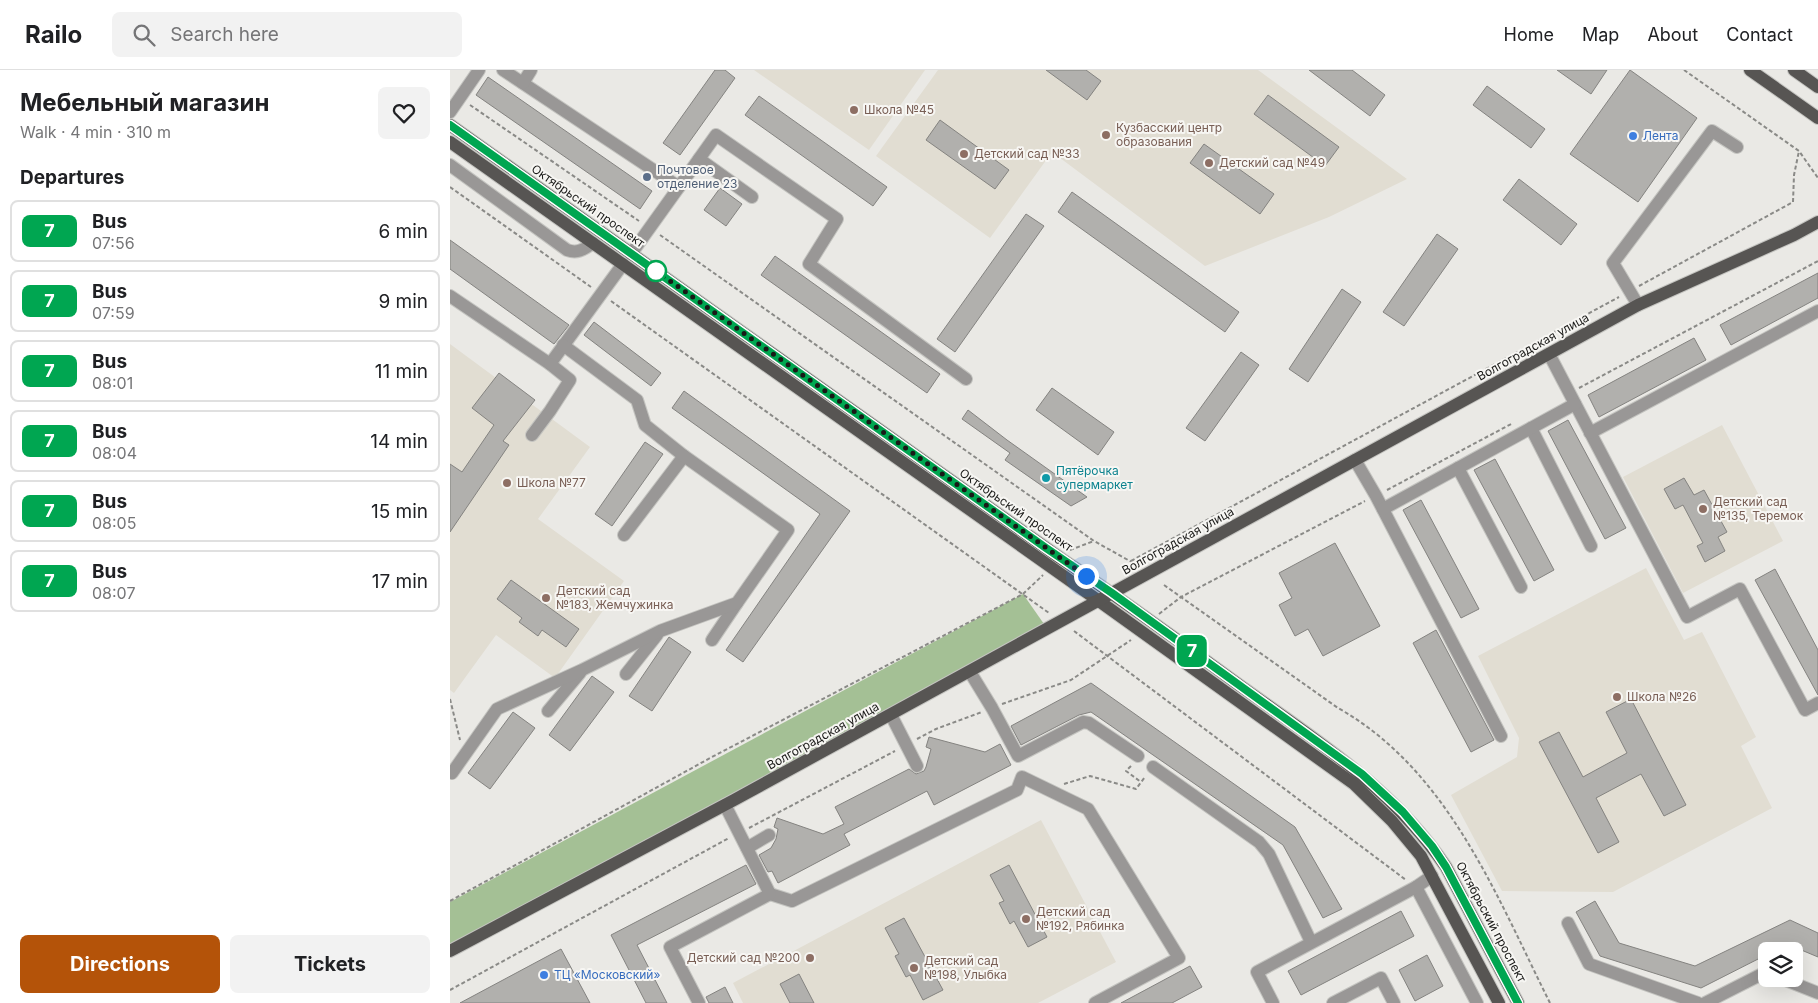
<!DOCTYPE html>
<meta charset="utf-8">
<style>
:root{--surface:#fff;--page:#f2f2f2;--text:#202124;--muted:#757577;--line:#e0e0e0;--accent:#b45309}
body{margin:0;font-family:Inter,sans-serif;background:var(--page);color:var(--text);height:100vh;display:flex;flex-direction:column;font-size:19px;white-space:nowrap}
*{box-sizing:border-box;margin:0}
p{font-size:16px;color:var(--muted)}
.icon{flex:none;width:28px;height:28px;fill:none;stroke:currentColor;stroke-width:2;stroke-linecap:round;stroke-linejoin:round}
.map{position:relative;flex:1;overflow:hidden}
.details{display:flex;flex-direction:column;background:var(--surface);width:450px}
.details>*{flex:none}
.badge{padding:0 10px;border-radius:8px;font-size:18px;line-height:32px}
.controls{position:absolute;left:1308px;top:872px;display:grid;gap:10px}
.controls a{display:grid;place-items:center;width:45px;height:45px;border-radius:8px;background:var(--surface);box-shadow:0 5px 20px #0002;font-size:25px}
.you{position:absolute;width:25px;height:25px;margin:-12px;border:4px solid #fff;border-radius:50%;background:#1a73e8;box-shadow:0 0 0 8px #1a73e833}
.map>.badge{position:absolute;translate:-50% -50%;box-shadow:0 0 0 2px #fff}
h2{padding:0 20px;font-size:19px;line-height:45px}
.round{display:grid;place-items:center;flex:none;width:52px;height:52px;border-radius:8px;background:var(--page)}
.overview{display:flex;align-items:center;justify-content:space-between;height:85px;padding:0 20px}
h1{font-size:24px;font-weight:700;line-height:38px}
.primary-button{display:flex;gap:10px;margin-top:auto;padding:10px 20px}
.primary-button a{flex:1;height:58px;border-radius:8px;background:var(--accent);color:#fff;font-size:20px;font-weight:700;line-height:58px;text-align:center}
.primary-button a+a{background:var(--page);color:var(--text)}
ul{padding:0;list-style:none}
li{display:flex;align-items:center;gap:15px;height:62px;margin:0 10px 8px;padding:0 10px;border:2px solid var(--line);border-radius:8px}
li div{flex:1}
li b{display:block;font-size:19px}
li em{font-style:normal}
li .badge{min-width:55px;font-weight:700;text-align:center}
header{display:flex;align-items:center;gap:30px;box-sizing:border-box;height:70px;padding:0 25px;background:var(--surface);border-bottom:1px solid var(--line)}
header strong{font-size:24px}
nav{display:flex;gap:28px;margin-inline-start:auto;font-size:18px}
.search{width:350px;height:45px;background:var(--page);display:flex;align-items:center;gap:12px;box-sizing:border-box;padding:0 18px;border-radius:8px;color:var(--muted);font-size:19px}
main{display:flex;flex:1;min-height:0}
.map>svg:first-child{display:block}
</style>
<header>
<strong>Railo</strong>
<div class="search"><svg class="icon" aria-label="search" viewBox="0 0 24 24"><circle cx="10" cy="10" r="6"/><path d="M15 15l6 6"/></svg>Search here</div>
<nav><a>Home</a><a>Map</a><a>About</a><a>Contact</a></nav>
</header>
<main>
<section class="details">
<div class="overview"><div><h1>Мебельный магазин</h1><p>Walk · 4 min · 310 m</p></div><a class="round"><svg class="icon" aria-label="heart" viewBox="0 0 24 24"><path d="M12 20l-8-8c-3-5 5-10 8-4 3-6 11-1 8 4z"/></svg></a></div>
<h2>Departures</h2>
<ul>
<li><span class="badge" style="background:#00a651;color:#fff">7</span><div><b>Bus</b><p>07:56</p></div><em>6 min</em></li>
<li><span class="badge" style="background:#00a651;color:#fff">7</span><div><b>Bus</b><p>07:59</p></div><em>9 min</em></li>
<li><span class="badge" style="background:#00a651;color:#fff">7</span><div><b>Bus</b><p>08:01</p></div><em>11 min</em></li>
<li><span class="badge" style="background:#00a651;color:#fff">7</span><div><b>Bus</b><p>08:04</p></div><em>14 min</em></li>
<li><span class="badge" style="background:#00a651;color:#fff">7</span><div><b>Bus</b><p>08:05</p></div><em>15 min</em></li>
<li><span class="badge" style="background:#00a651;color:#fff">7</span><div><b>Bus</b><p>08:07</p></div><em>17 min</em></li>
</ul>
<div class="primary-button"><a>Directions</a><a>Tickets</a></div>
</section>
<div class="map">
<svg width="1368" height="933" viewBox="0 0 1368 933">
<rect width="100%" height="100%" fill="#eae9e5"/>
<g fill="#e1ddd2">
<path d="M304,0H475L419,80Z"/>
<path d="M488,0H808L957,109L879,147L755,196L602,82L540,168L426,86Z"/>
<path d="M0,274L140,377L88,449L174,511L105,608L46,565L4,623L0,620Z"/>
<path d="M1272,355L1333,471L1233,523L1173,407Z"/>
<path d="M1196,498L1234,570L1252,562L1306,667L1291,676L1322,738L1163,822L1052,821L1001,725L1067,687L1069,668L1028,586Z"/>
<path d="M591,750L666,892L588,933H293L283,913Z"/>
</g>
<path fill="#a4c095" d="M573,524L594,554L0,881V832Z"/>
<g fill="#b1b0ad" stroke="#848380">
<path d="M265,0H275L285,8L230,85L213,73Z"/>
<path d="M596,0H636L651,11L637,30Z"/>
<path d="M859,0H902L935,25L920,46Z"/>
<path d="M1107,0H1157L1141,24Z"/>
<path d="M1180,0L1247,48L1188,132L1120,84Z"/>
<path d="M38,7L202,121L190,139L26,25Z"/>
<path d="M1037,16L1095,59L1081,78L1023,35Z"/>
<path d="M818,25L889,77L875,96L804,44Z"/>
<path d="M309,26L437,117L423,136L295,45Z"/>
<path d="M490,50L559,100L545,119L476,70Z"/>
<path d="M754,74L824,124L810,144L740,93Z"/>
<path d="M1069,109L1127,154L1111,175L1053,130Z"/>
<path d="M270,118L292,134L276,156L254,140Z"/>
<path d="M622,122L789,242L775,262L608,142Z"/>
<path d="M576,144L594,156L505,282L487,269Z"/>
<path d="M987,164L1008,179L954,256L933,242Z"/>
<path d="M0,170L119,255L104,274L0,199Z"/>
<path d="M325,186L490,304L477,323L311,205Z"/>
<path d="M1368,203V228L1281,275L1270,255Z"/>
<path d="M892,219L911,232L858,312L839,299Z"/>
<path d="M144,252L211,303L201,316L134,265Z"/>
<path d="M1244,268L1256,290L1149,347L1138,325Z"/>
<path d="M791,282L809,295L755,371L736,358Z"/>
<path d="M49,303L85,330L53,371L59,375L0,462V394L12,402L44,355L22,338Z"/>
<path d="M602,318L664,362L648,385L586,340Z"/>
<path d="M234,321L400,441L293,592L276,580L370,444L222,338Z"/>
<path d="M518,340L557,370L637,427L621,436L555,390L560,383L512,349Z"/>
<path d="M1118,350L1176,458L1155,469L1098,361Z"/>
<path d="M195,372L213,384L162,456L145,444Z"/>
<path d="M1045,389L1104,500L1084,511L1024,400Z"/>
<path d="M1234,408L1244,425L1254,420L1277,462L1268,467L1275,481L1255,492L1247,476L1253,473L1233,435L1225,439L1214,419Z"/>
<path d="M971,430L1029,539L1011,548L953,440Z"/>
<path d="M885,473L930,556L873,586L858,559L845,566L829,535L842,528L829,503Z"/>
<path d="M1325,499L1368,580V625L1305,510Z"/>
<path d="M61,510L129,559L116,577L92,560L88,566L69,552L72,548L47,529Z"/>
<path d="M986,560L1044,670L1021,682L963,573Z"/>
<path d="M219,567L241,582L202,641L179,626Z"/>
<path d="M142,606L164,622L120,681L99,665Z"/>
<path d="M641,613L845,757L892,839L873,848L833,775L641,642L629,645L571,675L561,656Z"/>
<path d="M1181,629L1236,735L1214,746L1191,704L1146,728L1169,772L1148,783L1089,672L1109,662L1133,707L1177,683L1156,642Z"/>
<path d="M63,642L85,658L40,719L18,703Z"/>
<path d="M479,667L535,682L550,674L561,695L484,735L477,721L394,764L400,775L328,813L322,801L318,802L309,785L321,778L326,769L328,759L324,757L327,748L373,764L394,754L385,737L459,699L466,704L474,701L476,697L481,679L476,677Z"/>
<path d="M296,795L306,814L187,875L217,933H196L161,865Z"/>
<path d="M559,795L597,867L578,877L564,851L560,854L549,833L554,831L540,805Z"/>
<path d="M1145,831L1169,873L1245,896L1340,850L1368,863V887L1337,874L1323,881H1316V885L1251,918L1150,886L1126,842Z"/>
<path d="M951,841L964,866L851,925L838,901Z"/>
<path d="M454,848L493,920L473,930L460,905L456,907L445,886L449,884L435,858Z"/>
<path d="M111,879L140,933H10Z"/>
<path d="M977,885L993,916L965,931L949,900Z"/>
<path d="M740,896L752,917L722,933H671Z"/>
<path d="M349,904L364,933H340L330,914Z"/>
<path d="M275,917L283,933H259L256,927Z"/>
</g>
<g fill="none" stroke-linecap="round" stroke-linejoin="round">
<g stroke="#c4c4c0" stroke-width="14">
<g id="minor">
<path d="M53,0L229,117L181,184"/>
<path d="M73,13L81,0"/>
<path d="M0,42L29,0"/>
<path d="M249,89L302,127"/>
<path d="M0,95L117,180C128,184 134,179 143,173"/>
<path d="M229,117L266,65L387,149L359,194L516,309"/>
<path d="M0,226L100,294L173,194"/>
<path d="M1188,235L1163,193L1262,61L1287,77"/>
<path d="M1099,284L1237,547L1290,519L1355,640L1368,633"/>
<path d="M1081,358L1141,476"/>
<path d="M1140,363L1368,241"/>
<path d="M82,365L100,341L120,310L100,294"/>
<path d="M905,390L926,426L1051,666"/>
<path d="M1008,398L1071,517"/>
<path d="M933,439L1125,334"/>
<path d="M174,465L234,386"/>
<path d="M262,570L287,533"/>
<path d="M520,602L542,638L568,686L633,652L639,653L688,686"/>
<path d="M176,604L207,565"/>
<path d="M98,641L130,603"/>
<path d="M441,645L467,696"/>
<path d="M703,697L809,772L819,784L861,872"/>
<path d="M0,702L2,703L47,639L132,600L210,561L287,533L338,460L234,386L195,355L187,330L113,275"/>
<path d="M297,778L319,765"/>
<path d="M966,817L1027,933"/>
<path d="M320,824L342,831L567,720L572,707L638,739L729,888L645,933"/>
<path d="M1118,853L1139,894L1248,933"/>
<path d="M1333,909L1368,923"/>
<path d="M249,933L220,877L320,824L275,735"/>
<path d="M823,933L807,902L966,817L982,806"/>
<path d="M883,933L931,908L944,933"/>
<path d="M1255,933L1316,902"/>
</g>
</g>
<g stroke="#c4c4c0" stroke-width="14">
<g id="major">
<path d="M1300,0L1368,48"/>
<path d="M1344,0L1368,17"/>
<path d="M0,55L610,488C673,530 734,575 796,620C870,673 944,720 996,797L1068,933"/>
<path d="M0,72L649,531L904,714L942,751L971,786L1049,933"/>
<path d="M0,881L284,730L1188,235L1344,165L1368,152"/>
</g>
</g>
<g stroke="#8a8a87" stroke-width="2" stroke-dasharray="4 2.5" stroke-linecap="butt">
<path d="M1234,0L1349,81L1368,108"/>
<path d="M20,35L189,151"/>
<path d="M0,117L141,217"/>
<path d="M210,165L644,471L687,495"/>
<path d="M1189,216L1343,132L1344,105L1349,81"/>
<path d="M161,231L599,543"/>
<path d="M1129,318L1368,191"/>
<path d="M937,420L1063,353"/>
<path d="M620,480L644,471"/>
<path d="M681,491L1169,227"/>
<path d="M714,515L888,638C998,700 1046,825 1100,933"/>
<path d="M709,544L731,527L915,431"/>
<path d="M624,561L956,810"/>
<path d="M0,629L10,670"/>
<path d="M552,634L621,610L681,570"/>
<path d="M467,669L486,659L532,642"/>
<path d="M681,696L676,701L691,712"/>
<path d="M614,714L640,706L686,719L695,707"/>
<path d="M299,758L445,681"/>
<path d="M0,831L262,687L573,524L593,505"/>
<path d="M0,920L279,768"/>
</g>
<use href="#minor" stroke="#999796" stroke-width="12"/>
<use href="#major" stroke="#575553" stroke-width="12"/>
</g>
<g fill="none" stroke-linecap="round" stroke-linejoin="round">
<g stroke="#fff" stroke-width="11">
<path id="line" d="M0,55L596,478L662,523L912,704L953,742L982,776L996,797L1068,933"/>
</g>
<use href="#line" stroke="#00a651" stroke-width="8"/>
<path stroke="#191917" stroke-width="5" stroke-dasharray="0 9" d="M206,201L636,506"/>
</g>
<g fill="#8d6e63" stroke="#f7f6f3" stroke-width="2">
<circle cx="404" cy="40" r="5"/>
<circle cx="656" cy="65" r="5"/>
<circle cx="514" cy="84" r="5"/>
<circle cx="759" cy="93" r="5"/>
<circle cx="57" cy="413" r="5"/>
<circle cx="1253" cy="439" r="5"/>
<circle cx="96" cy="528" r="5"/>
<circle cx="1167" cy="627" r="5"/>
<circle cx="576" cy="849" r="5"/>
<circle cx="360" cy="888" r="5"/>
<circle cx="464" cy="898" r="5"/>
</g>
<g fill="#3f7fe0" stroke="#f7f6f3" stroke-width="2">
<circle cx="1183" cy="66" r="5"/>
<circle cx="94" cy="905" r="5"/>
</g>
<circle fill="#5c6f8a" stroke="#f7f6f3" stroke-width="2" cx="197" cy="107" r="5"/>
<circle fill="#fff" stroke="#00a651" stroke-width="2.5" cx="206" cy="201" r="10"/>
<circle fill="#0f9aa8" stroke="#f7f6f3" stroke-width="2" cx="596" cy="408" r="5"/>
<g text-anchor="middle" stroke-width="4" stroke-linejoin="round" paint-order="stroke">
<g font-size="12" fill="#785e54" stroke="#f7f6f3" text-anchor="start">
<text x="414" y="44">Школа №45</text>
<text x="666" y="62">Кузбасский центр<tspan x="666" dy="14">образования</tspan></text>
<text x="524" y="88">Детский сад №33</text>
<text x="769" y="97">Детский сад №49</text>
<text x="67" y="417">Школа №77</text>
<text x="1263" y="436">Детский сад<tspan x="1263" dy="14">№135, Теремок</tspan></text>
<text x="106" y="525">Детский сад<tspan x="106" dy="14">№183, Жемчужинка</tspan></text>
<text x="1177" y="631">Школа №26</text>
<text x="586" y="846">Детский сад<tspan x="586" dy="14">№192, Рябинка</tspan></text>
<text x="350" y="892" text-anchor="end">Детский сад №200</text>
<text x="474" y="895">Детский сад<tspan x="474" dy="14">№198, Улыбка</tspan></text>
</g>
<g font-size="12" fill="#366cbe" stroke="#f7f6f3" text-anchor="start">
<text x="1193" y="70">Лента</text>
<text x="104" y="909">ТЦ «Московский»</text>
</g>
<g font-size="12" fill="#4e5e75" stroke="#f7f6f3" text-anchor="start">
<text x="207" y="104">Почтовое<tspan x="207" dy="14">отделение 23</tspan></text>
</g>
<g font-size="12" fill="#191917" stroke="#f7f6f3">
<text transform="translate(138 136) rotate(35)" y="4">Октябрьский проспект</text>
<text transform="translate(1083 277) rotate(-29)" y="4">Волгоградская улица</text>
<text transform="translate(566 440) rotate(35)" y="4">Октябрьский проспект</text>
<text transform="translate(728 471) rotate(-29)" y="4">Волгоградская улица</text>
<text transform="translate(373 666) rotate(-29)" y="4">Волгоградская улица</text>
<text transform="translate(1041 852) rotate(62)" y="4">Октябрьский проспект</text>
</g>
<g font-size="12" fill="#0d838f" stroke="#f7f6f3" text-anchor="start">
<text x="606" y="405">Пятёрочка<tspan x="606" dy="14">супермаркет</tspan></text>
</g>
</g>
</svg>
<div class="controls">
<a><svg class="icon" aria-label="layers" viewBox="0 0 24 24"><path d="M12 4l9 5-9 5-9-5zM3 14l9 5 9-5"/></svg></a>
</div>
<div class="you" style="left:636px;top:506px"></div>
<b class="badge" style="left:742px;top:581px;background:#00a651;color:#fff">7</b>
</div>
</main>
